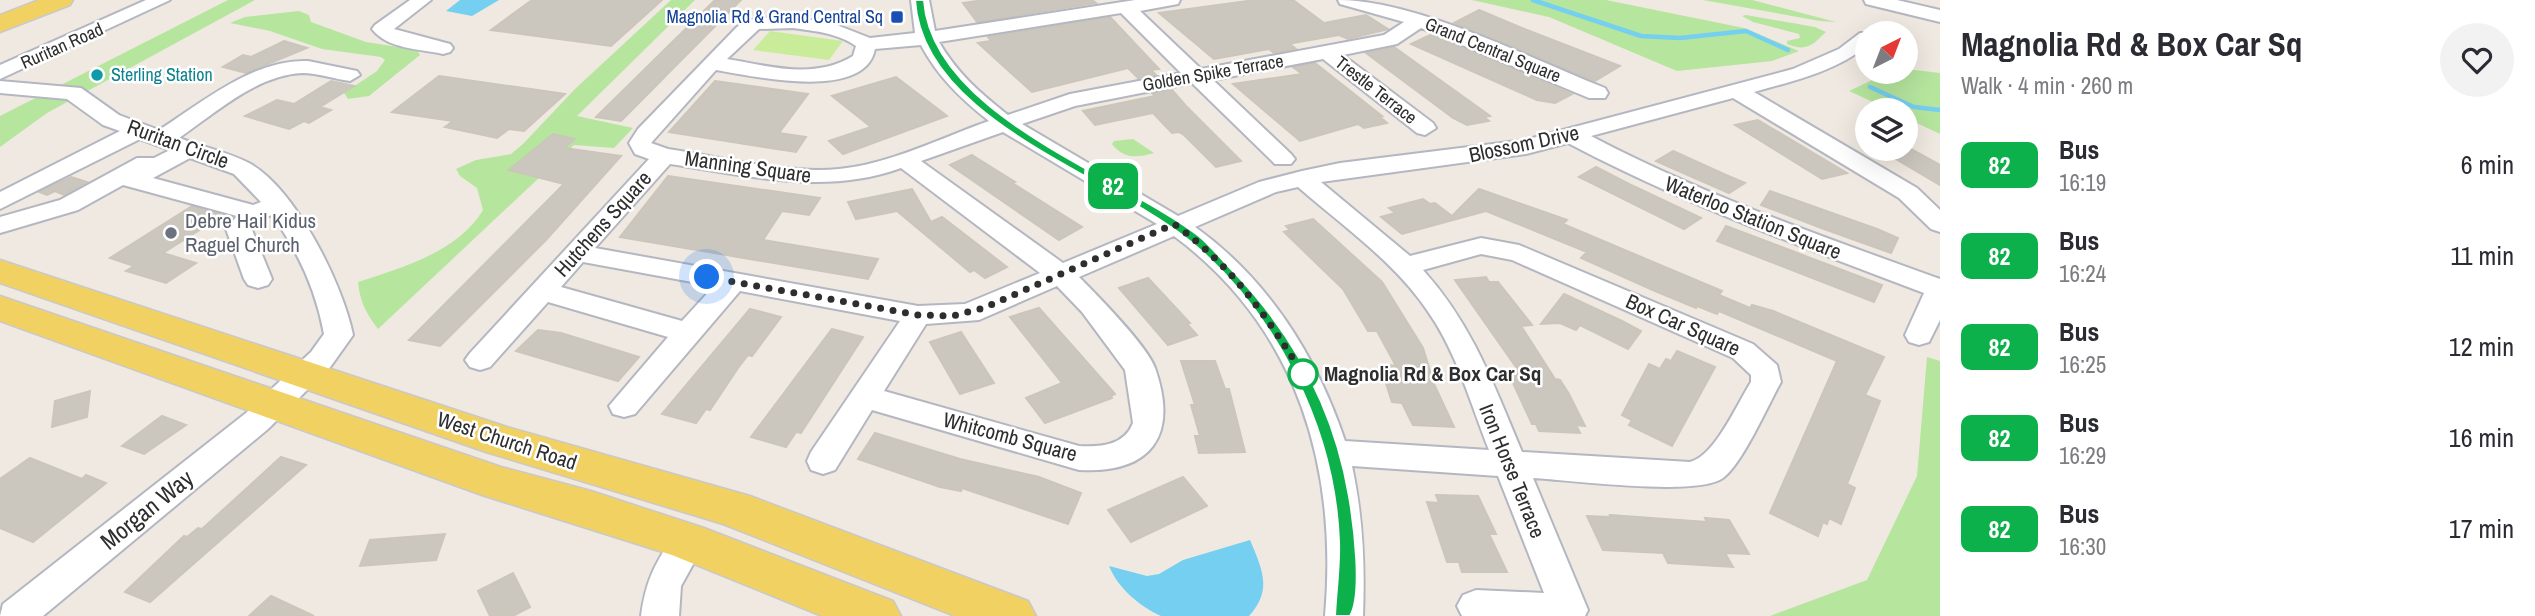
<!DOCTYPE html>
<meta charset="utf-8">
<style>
:root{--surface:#fff;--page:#f2f2f3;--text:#2b2b33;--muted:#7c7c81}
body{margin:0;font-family:"Archivo Narrow",sans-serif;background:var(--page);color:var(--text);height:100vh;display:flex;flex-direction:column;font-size:26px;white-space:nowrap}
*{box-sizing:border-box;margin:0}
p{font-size:23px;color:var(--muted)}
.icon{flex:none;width:38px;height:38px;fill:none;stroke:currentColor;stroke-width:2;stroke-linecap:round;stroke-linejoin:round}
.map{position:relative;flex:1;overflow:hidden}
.side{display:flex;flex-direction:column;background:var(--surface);width:595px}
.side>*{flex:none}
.badge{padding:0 14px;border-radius:10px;font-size:24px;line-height:46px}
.needle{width:46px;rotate:42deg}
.fabs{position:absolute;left:1855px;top:21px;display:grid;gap:14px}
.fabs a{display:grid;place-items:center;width:63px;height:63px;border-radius:50%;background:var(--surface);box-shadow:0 7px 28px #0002;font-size:35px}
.you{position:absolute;width:35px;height:35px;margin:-18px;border:5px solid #fff;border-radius:50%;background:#1a73e8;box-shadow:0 0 0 10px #1a73e833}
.map>.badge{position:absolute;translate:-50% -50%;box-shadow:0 0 0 4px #fff}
.round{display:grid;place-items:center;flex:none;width:74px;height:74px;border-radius:37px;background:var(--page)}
.headline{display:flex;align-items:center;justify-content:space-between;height:119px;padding:0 21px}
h1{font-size:33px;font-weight:700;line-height:52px}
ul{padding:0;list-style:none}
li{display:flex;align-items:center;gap:21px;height:91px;padding:0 21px}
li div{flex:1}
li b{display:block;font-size:26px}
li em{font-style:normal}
li .badge{min-width:77px;font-weight:700;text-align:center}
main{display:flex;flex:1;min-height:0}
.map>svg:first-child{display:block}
</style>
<main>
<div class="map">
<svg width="1940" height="616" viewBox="0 0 1940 616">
<rect width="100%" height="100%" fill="#efe9e1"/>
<g fill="#b6e59e">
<path d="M228,0H255L47,113L0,147V116Z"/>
<path d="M671,0H695L577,116L633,128L614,148L574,145L378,329C366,313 360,302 358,282C402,268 459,251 483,210L477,188L460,176L456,169L476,160L511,154L523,144L575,89Z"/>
<path d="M1472,0H1606L1744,28L1799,51L1772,61L1677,71L1549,17Z"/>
<path d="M1703,0H1752L1836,22L1820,21Z"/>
<path d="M299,11L309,15L311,22L366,42L417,50L420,55L369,96L348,99L344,93L377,71L385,60L381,57L322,49L270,31L230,23L245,17Z"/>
<path d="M1746,15L1815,27L1826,32C1812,45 1807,52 1787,44V41L1800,38L1799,34L1753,22L1742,16Z"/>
<path d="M1906,69L1940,73V134L1906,118V110H1890L1849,91L1889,72H1906Z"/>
<path d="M1133,139L1154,153C1136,158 1124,159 1112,144L1114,141Z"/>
<path d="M1927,357L1940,361V616H1770L1867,580L1917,476Z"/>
</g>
<path fill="#c9ec9a" d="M770,31L843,41L829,60L753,50Z"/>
<g fill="#75cff0">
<path d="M460,0H499L472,16L446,11Z"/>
<path d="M1250,540C1262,569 1273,590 1249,616H1161C1139,606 1118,588 1109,566L1147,576L1159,574L1183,560Z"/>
</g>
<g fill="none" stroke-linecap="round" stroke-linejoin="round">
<g stroke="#75cff0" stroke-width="4.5">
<path d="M1533,0L1641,36L1680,38L1746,31L1788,50"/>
<path d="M1870,87L1914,107L1940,110"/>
</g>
</g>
<g fill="#cbc7bf" stroke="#cbc5ba" stroke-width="2">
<path d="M532,0H662L611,46L491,30Z"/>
<path d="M715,0H741L621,121L596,117Z"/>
<path d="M984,0H1092L1096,3L977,22L963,3Z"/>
<path d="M1255,0H1293L1324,23L1366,15L1388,29L1348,39L1339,35L1293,43L1290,44L1296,49L1274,53L1269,49L1214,59L1159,13Z"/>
<path d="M1479,10L1517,26L1620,66L1595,81L1454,23Z"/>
<path d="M1110,17L1159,69L1151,70L1156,75L1138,78L1128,68L1032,92L978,43L991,41L988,37Z"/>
<path d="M1430,35L1572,94L1555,103L1537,100L1411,44Z"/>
<path d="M284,41L307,48L246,73L223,67L243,55L251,57Z"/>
<path d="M1394,47L1490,116L1484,117L1489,121L1467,125L1453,118L1366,53Z"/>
<path d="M1315,63L1382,116H1379L1387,123L1364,128L1358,124L1300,141L1233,84L1302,74L1293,67Z"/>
<path d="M439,76L565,94L524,131L509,129L497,138L445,127L453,121L392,112Z"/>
<path d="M896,77L947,116L843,154L829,141L871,127L832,96Z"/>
<path d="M331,81L354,86L320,107L331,110L309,123L304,121L289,129L245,116L277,100L294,104Z"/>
<path d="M715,81L808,94L779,133L806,137L796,152L669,132Z"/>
<path d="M1172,90L1186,106L1241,161L1216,167L1184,135L1179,132L1172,133L1153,113L1095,125L1083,111L1155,96L1152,93Z"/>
<path d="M1758,120L1773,129L1847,173L1822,179L1735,125Z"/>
<path d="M553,134L575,139L564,148L621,156L546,240L440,346L409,340L564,184L509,170Z"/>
<path d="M1879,149H1911L1940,165V185Z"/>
<path d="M1673,151L1726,175L1745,183L1729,193L1656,161Z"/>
<path d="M972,155L1015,182L1012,183L1082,227L1059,240L950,165Z"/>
<path d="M1596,167L1629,184L1701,218L1684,229L1579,177Z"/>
<path d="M668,176L820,198L809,215L782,211L763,240L878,259L868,279L620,237Z"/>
<path d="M71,177L87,182L64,195L55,191L47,195L39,192Z"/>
<path d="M912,189L931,222L942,217L1007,267L985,278L974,270L970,272L897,211L856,219L848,202Z"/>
<path d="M1479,189L1567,220L1563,224L1722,291L1719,295L1750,308L1752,305L1773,311L1884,357L1865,395L1880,401L1847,484L1855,488L1841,524L1829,518L1827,524L1823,522L1818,536L1770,513L1837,361L1719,311L1717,314L1697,306L1696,308L1655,291L1581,258L1587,252L1486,211L1402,234L1381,217L1395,213L1389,208L1423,199L1430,204L1435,203L1452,216Z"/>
<path d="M1770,191L1877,229L1898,238L1891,253L1824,229L1761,205Z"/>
<path d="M192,206L223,215L163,253L196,263L166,283L126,271L134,266L110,258Z"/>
<path d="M1313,219L1382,282L1423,348L1434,384L1454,427L1413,425L1402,403L1392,402L1382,371L1392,372L1389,365L1396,366L1377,331H1368L1343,289L1284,232L1290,230L1286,226Z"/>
<path d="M1726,226L1882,285L1874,302L1717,241Z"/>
<path d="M1486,277L1489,282H1498L1532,325L1521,326L1555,379L1560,380L1569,394L1585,426L1576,425L1580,433L1539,431L1536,424H1532L1507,370H1518L1455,280Z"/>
<path d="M1148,278L1190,323L1187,324L1197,335L1168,345L1119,288Z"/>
<path d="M1564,294L1622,321L1641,331L1628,349L1580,325L1576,330L1560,323L1541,324Z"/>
<path d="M1039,308L1115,394L1111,396L1112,398L1045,423L1026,398L1062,383L1010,317Z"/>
<path d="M750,309L781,317L752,356L748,355L738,368L710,410L706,409L696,423L662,414Z"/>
<path d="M832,329L863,337L801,433L796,432L786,447L751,437Z"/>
<path d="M538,330L561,333L639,357L618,381L516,351Z"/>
<path d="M961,332L994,383L960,394L930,342Z"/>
<path d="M1677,351L1715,367L1672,446L1629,425L1632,420L1622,415L1649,364L1660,369L1666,359L1671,361Z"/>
<path d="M1181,361H1215L1225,389H1229L1245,452L1199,453L1195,436H1200L1191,405H1195Z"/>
<path d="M90,391L87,417L52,427L55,401Z"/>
<path d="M162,416L186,425L144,454L122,446Z"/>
<path d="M875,433L960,459L1039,477L1081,493L1068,524L962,488L961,491L940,487L858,459Z"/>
<path d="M281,457L306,465L150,602L125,592L184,536L187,537L198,528L202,529Z"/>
<path d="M30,458L82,479L86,475L106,483L33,542L0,528V479Z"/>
<path d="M1183,477L1207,506L1131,542L1108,510Z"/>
<path d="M1436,495L1478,496L1496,534H1489L1507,572H1462L1459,562H1447L1427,502L1439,503Z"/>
<path d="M1610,515L1707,522L1705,518L1729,520L1749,554L1725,553L1733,567L1668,563L1663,553L1603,550L1587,516L1611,517Z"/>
<path d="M445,534L436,560L360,566L370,540Z"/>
<path d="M513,573L530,607L513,616H490L478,591Z"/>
<path d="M271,596L314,616H249Z"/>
</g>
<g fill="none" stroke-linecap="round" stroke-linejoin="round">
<g stroke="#b4b7c1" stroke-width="4">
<g id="minor">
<path d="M146,0H170L0,79V65Z"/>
<path d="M410,0H431L394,29L450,44L453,48L450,52L443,54C420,49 387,49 372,29L375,25Z"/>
<path d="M911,0H929L935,31L1135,0H1180L1178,4L1140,11L1201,69L1384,35L1404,22L1340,4L1338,0C1417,0 1529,58 1605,88L1608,93L1605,98H1589L1421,28L1397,44L1343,55L1433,123L1436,128L1425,135L1417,133L1323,59L1213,80L1291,154L1295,159L1291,164H1275L1192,83L1075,106L1022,124L1178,216L1259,182L1302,171L1340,163L1525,140L1793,69L1839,49L1860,33H1874H1867V46C1834,72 1793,81 1754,92L1917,188L1940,210V232L1931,229L1899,198L1733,98L1591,136C1703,195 1821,236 1940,279V320L1929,342L1919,345L1909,342L1905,335L1924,293C1803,247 1683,204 1568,143L1526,154L1321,182L1410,256L1481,238L1519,245L1753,344L1777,365L1781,382C1768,405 1743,463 1723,478C1697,497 1570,480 1533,478L1588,610L1585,616H1462L1457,606L1463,595L1476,590L1544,593L1498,476L1352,466C1363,517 1365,564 1363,616H1325C1338,468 1298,328 1174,236L1079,277C1096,294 1148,347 1155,368C1179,436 1151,474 1079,470L872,410L835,470L823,474L811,470L807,461L811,452L900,321L740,291L635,414L624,417L613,414L609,406L668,337L548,302L490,367L480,370L470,367L465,360L470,353L649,159L635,154L629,143L638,129L737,27L745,21L776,16L829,22L870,38L915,33ZM1121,13L1181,73L1070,94L1008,115C980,93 957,73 939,42ZM793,28C814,31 838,33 856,46L853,56C814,80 769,66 727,59L759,29ZM921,45C938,77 961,99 989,121C941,138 890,164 839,169C786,174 721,157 668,149L651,143L716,70C752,76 865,102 875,49ZM1003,132L1157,224L1063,263L921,161ZM670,164C747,175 824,196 901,168L1040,273L965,304L918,306L595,248ZM1298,187C1343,226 1396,263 1429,313C1457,353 1471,405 1489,450L1345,441C1317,357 1268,279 1195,227L1276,192ZM1481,254L1512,260L1733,358L1751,375V382C1737,404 1715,456 1690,462L1522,452C1494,385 1472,324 1423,270ZM583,262L714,286L682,321L561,287ZM1057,286L1082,312L1125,370L1133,423C1124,446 1100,447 1079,446L884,391L926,324L979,320Z"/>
<path d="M1864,0H1897L1940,10V22L1866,4Z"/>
<path d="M308,61L357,71L360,75L350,81C334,79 318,73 302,73C257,75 215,113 179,138C201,146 227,152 249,163C296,189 343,285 353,335L331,366L268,429L43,616H0L3,604L246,413L311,352L324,334C316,290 298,251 272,215L263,218L252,230L272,279L268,285L258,288L248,285L244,279L226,229L237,216L123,185L78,210L0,233V217L60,200L137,158H154L170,150L140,139L0,209V192L120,131L103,125L67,99L0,93V81L81,88L119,115L159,130C203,102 253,59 308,61ZM190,158L234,174L261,202L253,205L153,178Z"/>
<path d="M688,527L700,531L706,541L681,586L679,616H641C646,578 656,563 676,531Z"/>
</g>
</g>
<g stroke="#c9c9c9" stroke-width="3">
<g id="major">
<path d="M39,0H73L70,5L0,32V15Z"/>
<path d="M0,260L507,427L750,496L1028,601L1036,616H955L723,524L486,452L0,283Z"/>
<path d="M0,296L501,467L591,491L704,528L893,601L901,616H822L672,555L482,495L0,321Z"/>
</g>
</g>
<use href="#minor" fill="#fff" fill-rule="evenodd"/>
<use href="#major" fill="#f2d163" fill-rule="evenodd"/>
</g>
<path fill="#0db14b" stroke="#fff" stroke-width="2" d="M915,0H924C932,115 1118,174 1199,236C1211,246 1221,259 1232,270C1294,334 1334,408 1349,496C1354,525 1363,595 1350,616H1335C1336,592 1340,566 1339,542C1335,429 1277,314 1191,242C1110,175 922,121 915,0Z"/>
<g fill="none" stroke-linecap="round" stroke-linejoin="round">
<path stroke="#2e2e2e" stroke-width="7" stroke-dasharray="0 12.6" d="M707,277L918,315L952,316L984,308L1174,224C1235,268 1267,318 1303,374"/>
</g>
<rect fill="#1a4fb4" stroke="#fff" stroke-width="2.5" x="890" y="10" width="14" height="14" rx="3.5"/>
<circle fill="#0f9aa8" stroke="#fff" stroke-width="2.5" cx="97" cy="75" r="7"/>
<circle fill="#6b7280" stroke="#fff" stroke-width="2.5" cx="171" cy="233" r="7"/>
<circle fill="#fff" stroke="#0db14b" stroke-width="3.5" cx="1303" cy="374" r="14"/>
<g text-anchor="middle" stroke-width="5" stroke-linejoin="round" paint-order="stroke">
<g font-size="18" fill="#164399" stroke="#fff" text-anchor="end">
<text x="883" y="23">Magnolia Rd &amp; Grand Central Sq</text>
</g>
<g font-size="18" fill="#2e2e2e" stroke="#fff">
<text transform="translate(62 46) rotate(-24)" y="6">Ruritan Road</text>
<text transform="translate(1493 50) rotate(22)" y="6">Grand Central Square</text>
<text transform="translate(1213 73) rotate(-10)" y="6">Golden Spike Terrace</text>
<text transform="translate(1376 90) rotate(38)" y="6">Trestle Terrace</text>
</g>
<g font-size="18" fill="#0d838f" stroke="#fff" text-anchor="start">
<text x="111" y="81">Sterling Station</text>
</g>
<g font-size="21" fill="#2e2e2e" stroke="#fff">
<text transform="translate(178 144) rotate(20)" y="7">Ruritan Circle</text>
<text transform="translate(1524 144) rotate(-12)" y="7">Blossom Drive</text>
<text transform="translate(748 167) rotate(8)" y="7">Manning Square</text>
<text transform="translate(1753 218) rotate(22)" y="7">Waterloo Station Square</text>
<text transform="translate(603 224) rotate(-48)" y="7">Hutchens Square</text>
<text transform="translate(1683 325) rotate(24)" y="7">Box Car Square</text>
<text transform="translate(1010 437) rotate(15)" y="7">Whitcomb Square</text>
<text transform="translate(507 441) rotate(18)" y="7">West Church Road</text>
<text transform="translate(1512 471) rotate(68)" y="7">Iron Horse Terrace</text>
</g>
<g font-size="21" fill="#5b616d" stroke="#fff" text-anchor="start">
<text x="185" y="228">Debre Hail Kidus<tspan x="185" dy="24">Raguel Church</tspan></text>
</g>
<g font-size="21" font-weight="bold" fill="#2e2e2e" stroke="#fff" text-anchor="start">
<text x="1324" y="381">Magnolia Rd &amp; Box Car Sq</text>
</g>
<g font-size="24" fill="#2e2e2e" stroke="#fff">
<text transform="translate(147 510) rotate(-39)" y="8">Morgan Way</text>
</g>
</g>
</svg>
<div class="fabs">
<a><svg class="needle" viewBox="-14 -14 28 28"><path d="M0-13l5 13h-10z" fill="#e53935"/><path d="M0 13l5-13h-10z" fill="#7c7c81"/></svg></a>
<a><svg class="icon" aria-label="layers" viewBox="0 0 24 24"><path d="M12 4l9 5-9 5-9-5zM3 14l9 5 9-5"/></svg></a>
</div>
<div class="you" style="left:707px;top:277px"></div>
<b class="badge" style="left:1113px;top:186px;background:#0db14b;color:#fff">82</b>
</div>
<section class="side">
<div class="headline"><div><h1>Magnolia Rd &amp; Box Car Sq</h1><p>Walk · 4 min · 260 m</p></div><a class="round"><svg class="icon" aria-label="heart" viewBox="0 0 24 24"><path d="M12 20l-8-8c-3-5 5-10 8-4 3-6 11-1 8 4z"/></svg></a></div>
<ul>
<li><span class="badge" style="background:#0db14b;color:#fff">82</span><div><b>Bus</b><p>16:19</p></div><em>6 min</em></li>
<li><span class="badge" style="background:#0db14b;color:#fff">82</span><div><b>Bus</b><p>16:24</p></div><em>11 min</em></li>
<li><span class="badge" style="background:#0db14b;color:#fff">82</span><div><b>Bus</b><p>16:25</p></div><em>12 min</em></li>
<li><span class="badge" style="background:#0db14b;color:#fff">82</span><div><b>Bus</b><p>16:29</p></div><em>16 min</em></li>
<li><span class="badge" style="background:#0db14b;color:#fff">82</span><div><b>Bus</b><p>16:30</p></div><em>17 min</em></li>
</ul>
</section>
</main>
